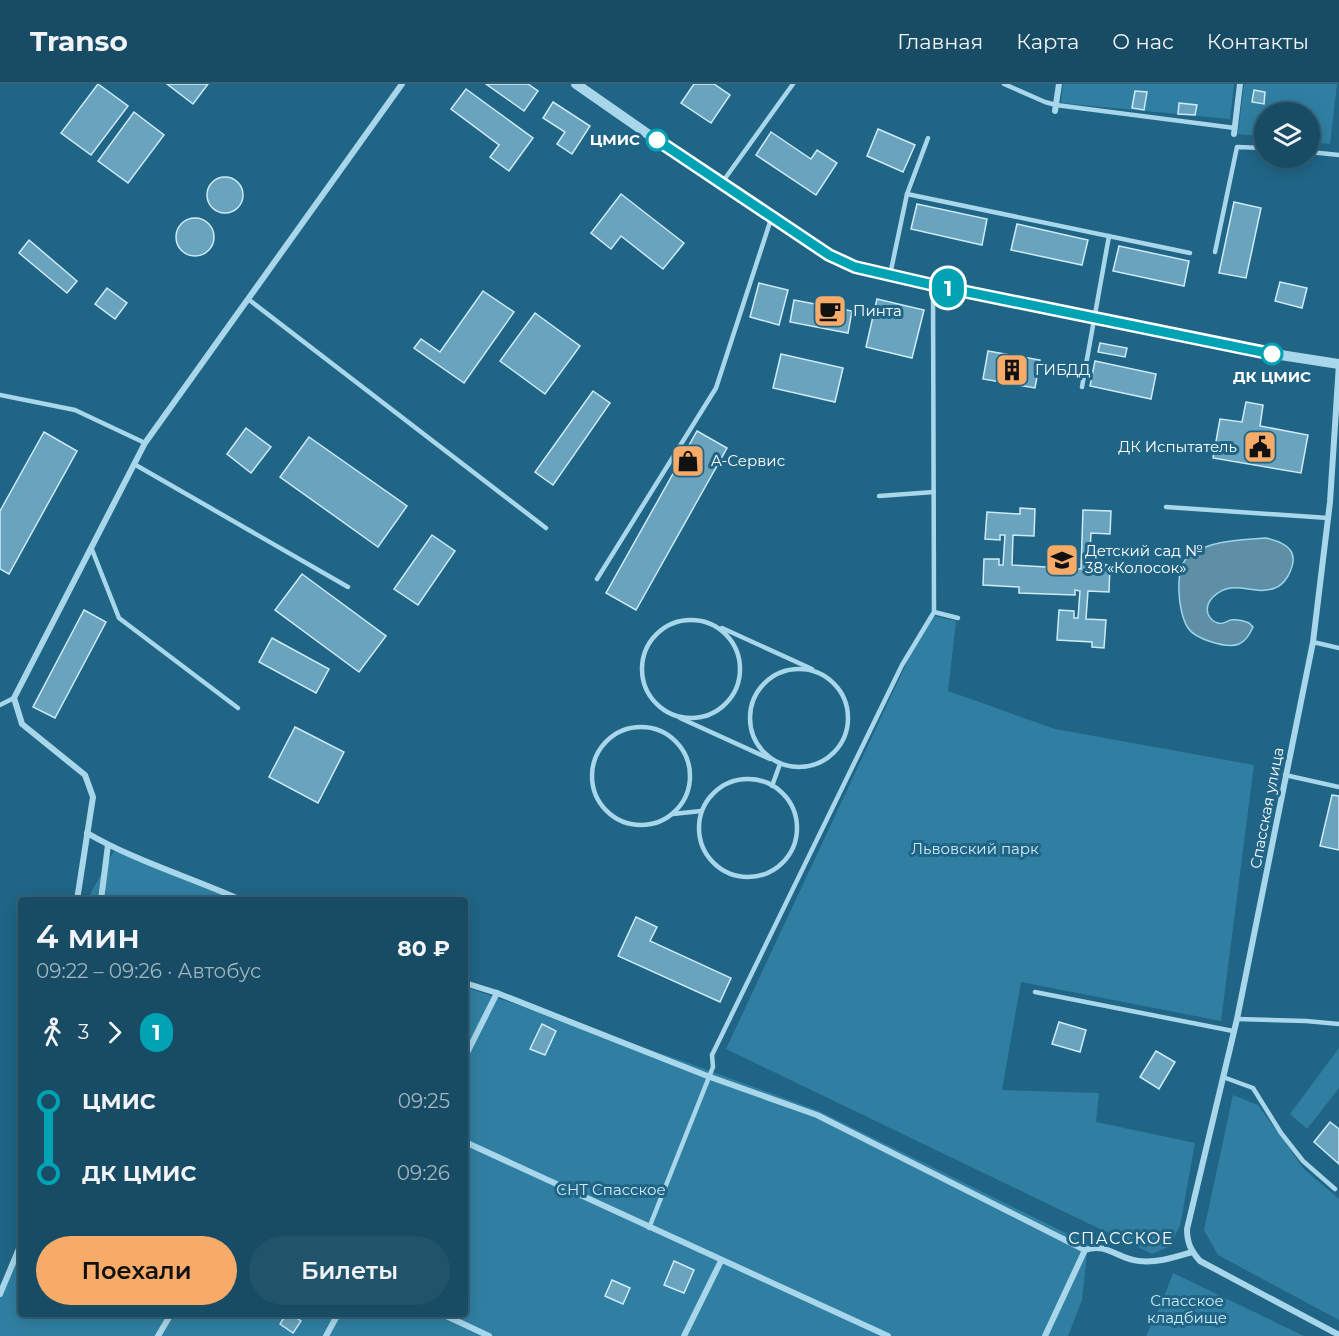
<!DOCTYPE html>
<html lang="ru">
<meta charset="utf-8">
<style>
:root{--surface:#184c64;--page:#21536a;--text:#f1f3f6;--muted:#9fb4bf;--line:#366378;--accent:#f7ab69}
body{margin:0;font-family:Montserrat,sans-serif;background:var(--page);color:var(--text);height:100vh;display:flex;flex-direction:column;font-size:22px;white-space:nowrap}
*{box-sizing:border-box;margin:0}
p{font-size:20px;color:var(--muted)}
.icon{flex:none;width:33px;height:33px;fill:none;stroke:currentColor;stroke-width:2;stroke-linecap:round;stroke-linejoin:round}
.map{position:relative;flex:1;overflow:hidden}
.sheet{position:absolute;left:18px;top:813px;width:450px;height:420px;display:flex;flex-direction:column;background:var(--surface);border-radius:6px;box-shadow:0 3px 15px #0003,0 0 0 2px var(--line)}
.sheet>*{flex:none}
.badge{padding:0 12px;border-radius:20px;font-size:21px;line-height:39px}
.fabs{position:absolute;left:1254px;top:18px;display:grid;gap:12px}
.fabs a{display:grid;place-items:center;width:66px;height:66px;border-radius:50%;background:var(--surface);box-shadow:0 3px 15px #0003,0 0 0 2px var(--line);font-size:30px}
.map>.badge{position:absolute;translate:-50% -50%;box-shadow:0 0 0 3px #fff}
.legs{display:flex;align-items:center;gap:9px;height:66px;padding:0 18px;font-size:20px}
.legs p{margin-inline-start:auto}
.head{display:flex;align-items:center;justify-content:space-between;height:102px;padding:0 18px}
h1{font-size:33px;font-weight:600;line-height:45px}
.action{display:flex;gap:12px;margin-top:auto;padding:12px 18px}
.action a{flex:1;height:69px;border-radius:36px;background:var(--accent);color:#111;font-size:24px;font-weight:600;line-height:69px;text-align:center}
.action a+a{background:var(--page);color:var(--text)}
ul{padding:0 18px;list-style:none}
li{display:flex;align-items:center;gap:21px;height:72px;font-size:22px}
li i{display:grid;place-items:center;width:9px;height:100%;margin:0 8px;background:currentColor}
li i::after{content:'';width:15px;height:15px;margin:-8px;border:4px solid;border-radius:50%;background:var(--surface)}
li p{margin-inline-start:auto}
li:first-child i{background:linear-gradient(#0000 50%,currentColor 0)}
li:last-child i{background:linear-gradient(currentColor 50%,#0000 0)}
header{display:flex;align-items:center;gap:36px;box-sizing:border-box;height:84px;padding:0 30px;background:var(--surface);border-bottom:2px solid var(--line)}
header strong{font-size:28px}
nav{display:flex;gap:33px;margin-inline-start:auto;font-size:21px}
.map>svg:first-child{display:block}
</style>
<header>
<strong>Transo</strong>
<nav><a>Главная</a><a>Карта</a><a>О нас</a><a>Контакты</a></nav>
</header>
<div class="map">
<svg width="1339" height="1252" viewBox="0 0 1339 1252">
<rect width="100%" height="100%" fill="#206586"/>
<g fill="#307fa2">
<path d="M1063,0H1234L1230,35L1061,19Z"/>
<path d="M1244,0H1337L1330,60L1310,58V28H1264V53L1238,50Z"/>
<path d="M929,531L956,537L948,607L1055,645L1254,681L1221,937L1021,898L1002,1006L1099,1009L1096,1038L1195,1059L1180,1142L1168,1163L1152,1170L726,965Z"/>
<path d="M114,767L238,816H87Z"/>
<path d="M465,903L680,976L817,1026L1088,1160L1082,1216L1068,1252H0V1211L21,1167V1230H465Z"/>
<path d="M1339,964V1004L1307,1045L1290,1030Z"/>
<path d="M1233,1011L1258,1021L1304,1085L1339,1115V1236L1218,1171L1204,1146Z"/>
<path d="M1173,1189L1304,1252H1146L1164,1213Z"/>
</g>
<path fill="#5e8fa5" stroke="#9cd4eb" stroke-width="1.5" d="M1266,454C1288,459 1301,468 1288,492C1285,497 1281,502 1275,504C1253,513 1234,493 1213,513C1208,518 1206,523 1208,530C1210,534 1213,538 1218,539C1223,541 1226,537 1231,536C1237,535 1244,537 1249,539L1253,543C1250,550 1246,557 1239,560C1227,565 1195,555 1188,544C1178,529 1173,483 1190,471C1211,456 1242,456 1266,454Z"/>
<g fill="#69a3bd" stroke="#cdebf7" stroke-width="1.5">
<path d="M98,0L128,22L91,71L61,49Z"/>
<path d="M167,0H208L193,20Z"/>
<path d="M486,0H528L538,7L524,27Z"/>
<path d="M694,0H714L730,11L711,39L681,19Z"/>
<path d="M466,5L533,54L509,87L490,73L499,61L451,25Z"/>
<path d="M1254,6L1265,8L1264,20L1252,18Z"/>
<path d="M1135,7L1147,8L1144,26L1132,24Z"/>
<path d="M553,18L590,42L572,70L557,60L565,48L543,34Z"/>
<path d="M1179,19L1197,21L1195,31L1178,30Z"/>
<path d="M134,28L164,51L128,99L98,77Z"/>
<path d="M878,45L915,61L903,88L867,72Z"/>
<path d="M771,48L811,75L817,66L837,79L816,111L756,71Z"/>
<circle cx="225" cy="111" r="18"/>
<path d="M621,110L684,159L663,185L621,152L611,165L591,149Z"/>
<path d="M1234,118L1261,124L1246,194L1219,189Z"/>
<path d="M917,120L987,135L982,161L911,145Z"/>
<circle cx="195" cy="153" r="19"/>
<path d="M1017,140L1088,156L1082,181L1011,166Z"/>
<path d="M29,156L77,197L67,209L19,169Z"/>
<path d="M1119,162L1189,177L1184,202L1113,187Z"/>
<path d="M1280,198L1307,204L1302,224L1275,217Z"/>
<path d="M759,199L788,206L779,241L750,233Z"/>
<path d="M107,204L127,219L115,235L95,220Z"/>
<path d="M483,207L514,228L464,299L414,264L421,255L440,268Z"/>
<path d="M877,215L924,226L912,274L866,263Z"/>
<path d="M794,216L852,227L848,249L790,238Z"/>
<path d="M535,229L580,262L545,310L500,277Z"/>
<path d="M1100,259L1127,264L1125,273L1098,268Z"/>
<path d="M988,267L1040,276L1035,304L983,295Z"/>
<path d="M781,270L843,284L835,318L773,304Z"/>
<path d="M1095,277L1156,290L1151,315L1090,302Z"/>
<path d="M593,307L610,319L553,401L535,388Z"/>
<path d="M1246,318L1263,321L1260,342L1308,351L1301,389L1213,374L1220,335L1242,338Z"/>
<path d="M246,344L271,363L251,389L227,370Z"/>
<path d="M697,347L727,364L636,526L606,509Z"/>
<path d="M44,348L77,367L9,490L0,485V427Z"/>
<path d="M309,353L407,422L378,463L280,393Z"/>
<path d="M1020,424L1035,425L1034,452L1013,451L1012,481L1081,485L1083,426L1111,427L1110,450L1091,449L1089,485L1095,486V480L1110,481L1109,508L1088,507L1086,535L1106,536L1104,564L1092,563V558L1057,556L1059,526L1074,527V534H1078L1080,507L1075,506V511L1019,509V503L983,501L984,475H999V481H1003L1005,451H1000V456L985,455L987,428L1020,430Z"/>
<path d="M432,451L455,467L418,521L394,505Z"/>
<path d="M302,490L386,552L359,588L275,526Z"/>
<path d="M84,526L106,538L55,634L33,623Z"/>
<path d="M272,554L329,585L316,609L259,578Z"/>
<path d="M295,643L344,668L318,719L269,693Z"/>
<path d="M1332,711L1339,712V766L1320,762Z"/>
<path d="M636,833L657,843L650,857L731,894L720,918L618,872Z"/>
<path d="M1059,938L1086,946L1080,968L1052,960Z"/>
<path d="M542,940L556,947L545,971L530,965Z"/>
<path d="M1156,967L1175,978L1159,1005L1140,993Z"/>
<path d="M1330,1038L1339,1045V1080L1314,1058Z"/>
<path d="M674,1177L694,1186L684,1209L664,1201Z"/>
<path d="M612,1196L630,1204L623,1220L605,1212Z"/>
<path d="M286,1230H291L301,1237L293,1249L280,1240Z"/>
</g>
<g fill="none" stroke-linecap="round" stroke-linejoin="round">
<g stroke="#a8d6ea" stroke-width="4.5">
<path d="M1004,0L1045,18L1056,21L1235,44"/>
<path d="M1310,68L1339,71"/>
<path d="M721,100L793,0"/>
<path d="M907,110L1190,169"/>
<path d="M1215,168L1237,63L1264,64"/>
<path d="M890,191L907,110L928,54"/>
<path d="M248,215L546,444"/>
<path d="M1082,303L1109,152"/>
<path d="M0,311L75,326L145,359"/>
<path d="M134,380L348,503"/>
<path d="M879,412L934,408"/>
<path d="M1166,423L1328,434"/>
<path d="M91,463L119,534L238,624"/>
<path d="M597,495L716,304L771,135"/>
<path d="M934,528L958,534"/>
<circle cx="691" cy="585" r="49"/>
<path d="M722,544L812,585"/>
<path d="M1313,558L1339,564"/>
<circle cx="799" cy="634" r="49"/>
<path d="M0,621L14,614"/>
<path d="M680,634L770,675"/>
<circle cx="641" cy="692" r="49"/>
<path d="M1285,691L1339,703"/>
<circle cx="748" cy="744" r="49"/>
<path d="M772,702L780,680"/>
<path d="M673,730L701,727"/>
<path d="M1035,908L1233,947"/>
<path d="M1237,935L1306,937L1339,940"/>
<path d="M1223,993L1253,1004L1281,1049L1303,1077L1335,1105"/>
<path d="M649,1144L713,983L712,971L902,581L934,528L933,201"/>
</g>
<g stroke="#a8d6ea" stroke-width="6">
<path d="M1055,27L1059,0"/>
<path d="M1234,50L1240,0"/>
<path d="M1339,280L1330,418L1313,558L1237,935L1187,1145C1187,1159 1191,1167 1200,1177L1339,1251"/>
<path d="M87,749C135,777 190,793 241,816"/>
<path d="M77,816L93,713L85,691L22,640L14,614L145,359L402,0"/>
<path d="M101,816L108,761"/>
<path d="M465,899L497,909L710,993L817,1031L1085,1166"/>
<path d="M465,973L497,909"/>
<path d="M465,1058L888,1252"/>
<path d="M0,1210L21,1160"/>
<path d="M442,1230L489,1252"/>
<path d="M158,1252L171,1230"/>
<path d="M326,1252L338,1230"/>
<path d="M684,1252L721,1177"/>
<path d="M1045,1252L1085,1166C1107,1158 1119,1176 1139,1177C1158,1179 1175,1173 1192,1168"/>
</g>
<path stroke="#a8d6ea" stroke-width="10" d="M576,0L721,101L829,171L855,183L933,201L1261,268L1339,280"/>
</g>
<g fill="none" stroke-linecap="round" stroke-linejoin="round">
<g stroke="#fff" stroke-width="14">
<path id="line-1" d="M657,56L829,171L855,183L933,201L1272,270"/>
</g>
<use href="#line-1" stroke="#00a3b4" stroke-width="9"/>
</g>
<defs>
<g id="cafe-square" transform="scale(1.725)"><rect x="-9" y="-9" width="18" height="18" rx="4" fill="#f7ab69" stroke="#206586"/><path d="M-5.5-4.5H6V0H3Q3 3.5 0 3.5H-2.5Q-5.5 3.5-5.5 0ZM3-3.2v2h1.7v-2ZM-6 4.5H4V6H-6Z" fill="#111"/></g>
<g id="building-square" transform="scale(1.725)"><rect x="-9" y="-9" width="18" height="18" rx="4" fill="#f7ab69" stroke="#206586"/><path d="M-4-6H4V6H1V3H-1V6H-4ZM-2.5-4.3h1.7v1.8h-1.7ZM.8-4.3h1.7v1.8H.8ZM-2.5-1h1.7V.8h-1.7ZM.8-1h1.7V.8H.8Z" fill="#111"/></g>
<g id="civic-square" transform="scale(1.725)"><rect x="-9" y="-9" width="18" height="18" rx="4" fill="#f7ab69" stroke="#206586"/><path d="M-.6-6.5H3V-4.5H.6V-3L4-1V1h2V6H-6V1h2V-1L-.6-3ZM-1.2 2.5V6h2.4V2.5Z" fill="#111"/></g>
<g id="shop-square" transform="scale(1.725)"><rect x="-9" y="-9" width="18" height="18" rx="4" fill="#f7ab69" stroke="#206586"/><path d="M-5-2.5h2.3a2.7 3.5 0 0 1 5.4 0H5L5.5 6h-11ZM-1.5-2.5h3a1.5 2.3 0 0 0-3 0Z" fill="#111"/></g>
<g id="school-square" transform="scale(1.725)"><rect x="-9" y="-9" width="18" height="18" rx="4" fill="#f7ab69" stroke="#206586"/><path d="M0-5L7-2L0 1L-7-2ZM-4 1L0 2.5L4 1V4Q0 6-4 4Z" fill="#111"/></g>
</defs>
<g fill-rule="evenodd">
<use href="#cafe-square" x="830" y="227"/>
<use href="#building-square" x="1012" y="286"/>
<use href="#civic-square" x="1260" y="363"/>
<use href="#shop-square" x="688" y="377"/>
<use href="#school-square" x="1062" y="476"/>
</g>
<g fill="#fff" stroke="#00a3b4" stroke-width="3">
<circle cx="657" cy="56" r="10"/>
<circle cx="1272" cy="270" r="10"/>
</g>
<g text-anchor="middle" stroke-width="6" stroke-linejoin="round" paint-order="stroke">
<g font-size="15" font-weight="bold" fill="#fff" stroke="#206586" text-anchor="end">
<text x="640" y="61">ЦМИС</text>
<text x="1272" y="298" text-anchor="middle">ДК ЦМИС</text>
</g>
<g font-size="15" fill="#fff" stroke="#206586" text-anchor="start">
<text x="853" y="232">Пинта</text>
<text x="1035" y="291">ГИБДД</text>
<text x="1237" y="368" text-anchor="end">ДК Испытатель</text>
<text x="711" y="382">A-Сервис</text>
<text x="1085" y="472">Детский сад №<tspan x="1085" dy="17">38 «Колосок»</tspan></text>
</g>
<g font-size="15" fill="#fff" stroke="#206586">
<text transform="translate(1267 724) rotate(-79)" y="5">Спасская улица</text>
</g>
<g font-size="15" fill="#cdebf7" stroke="#206586">
<text x="975" y="770">Львовский парк</text>
<text x="611" y="1111">СНТ Спасское</text>
<text x="1187" y="1222">Спасское<tspan x="1187" dy="17">кладбище</tspan></text>
</g>
<g font-size="16" letter-spacing="1.5" fill="#fff" stroke="#206586">
<text x="1121" y="1160">СПАССКОЕ</text>
</g>
</g>
</svg>
<div class="fabs">
<a><svg class="icon" aria-label="layers" viewBox="0 0 24 24"><path d="M12 4l9 5-9 5-9-5zM3 14l9 5 9-5"/></svg></a>
</div>
<b class="badge" style="left:948px;top:204px;background:#00a3b4;color:#fff">1</b>
<section class="sheet">
<div class="head"><div><h1>4 мин</h1><p>09:22 – 09:26 · Автобус</p></div><b>80 ₽</b></div>
<div class="legs"><svg class="icon" aria-label="walk" viewBox="0 0 24 24"><circle cx="13" cy="4" r="2"/><path d="M13 8l-2 6 4 7M11 14l-3 7M7 12l3-4h3l4 4"/></svg>3<svg class="icon" aria-label="forward" viewBox="0 0 24 24"><path d="M9 5l7 7-7 7"/></svg><b class="badge" style="background:#00a3b4;color:#fff">1</b></div>
<ul>
<li><i style="color:#00a3b4"></i><b>ЦМИС</b><p>09:25</p></li>
<li><i style="color:#00a3b4"></i><b>ДК ЦМИС</b><p>09:26</p></li>
</ul>
<div class="action"><a>Поехали</a><a>Билеты</a></div>
</section>
</div>
